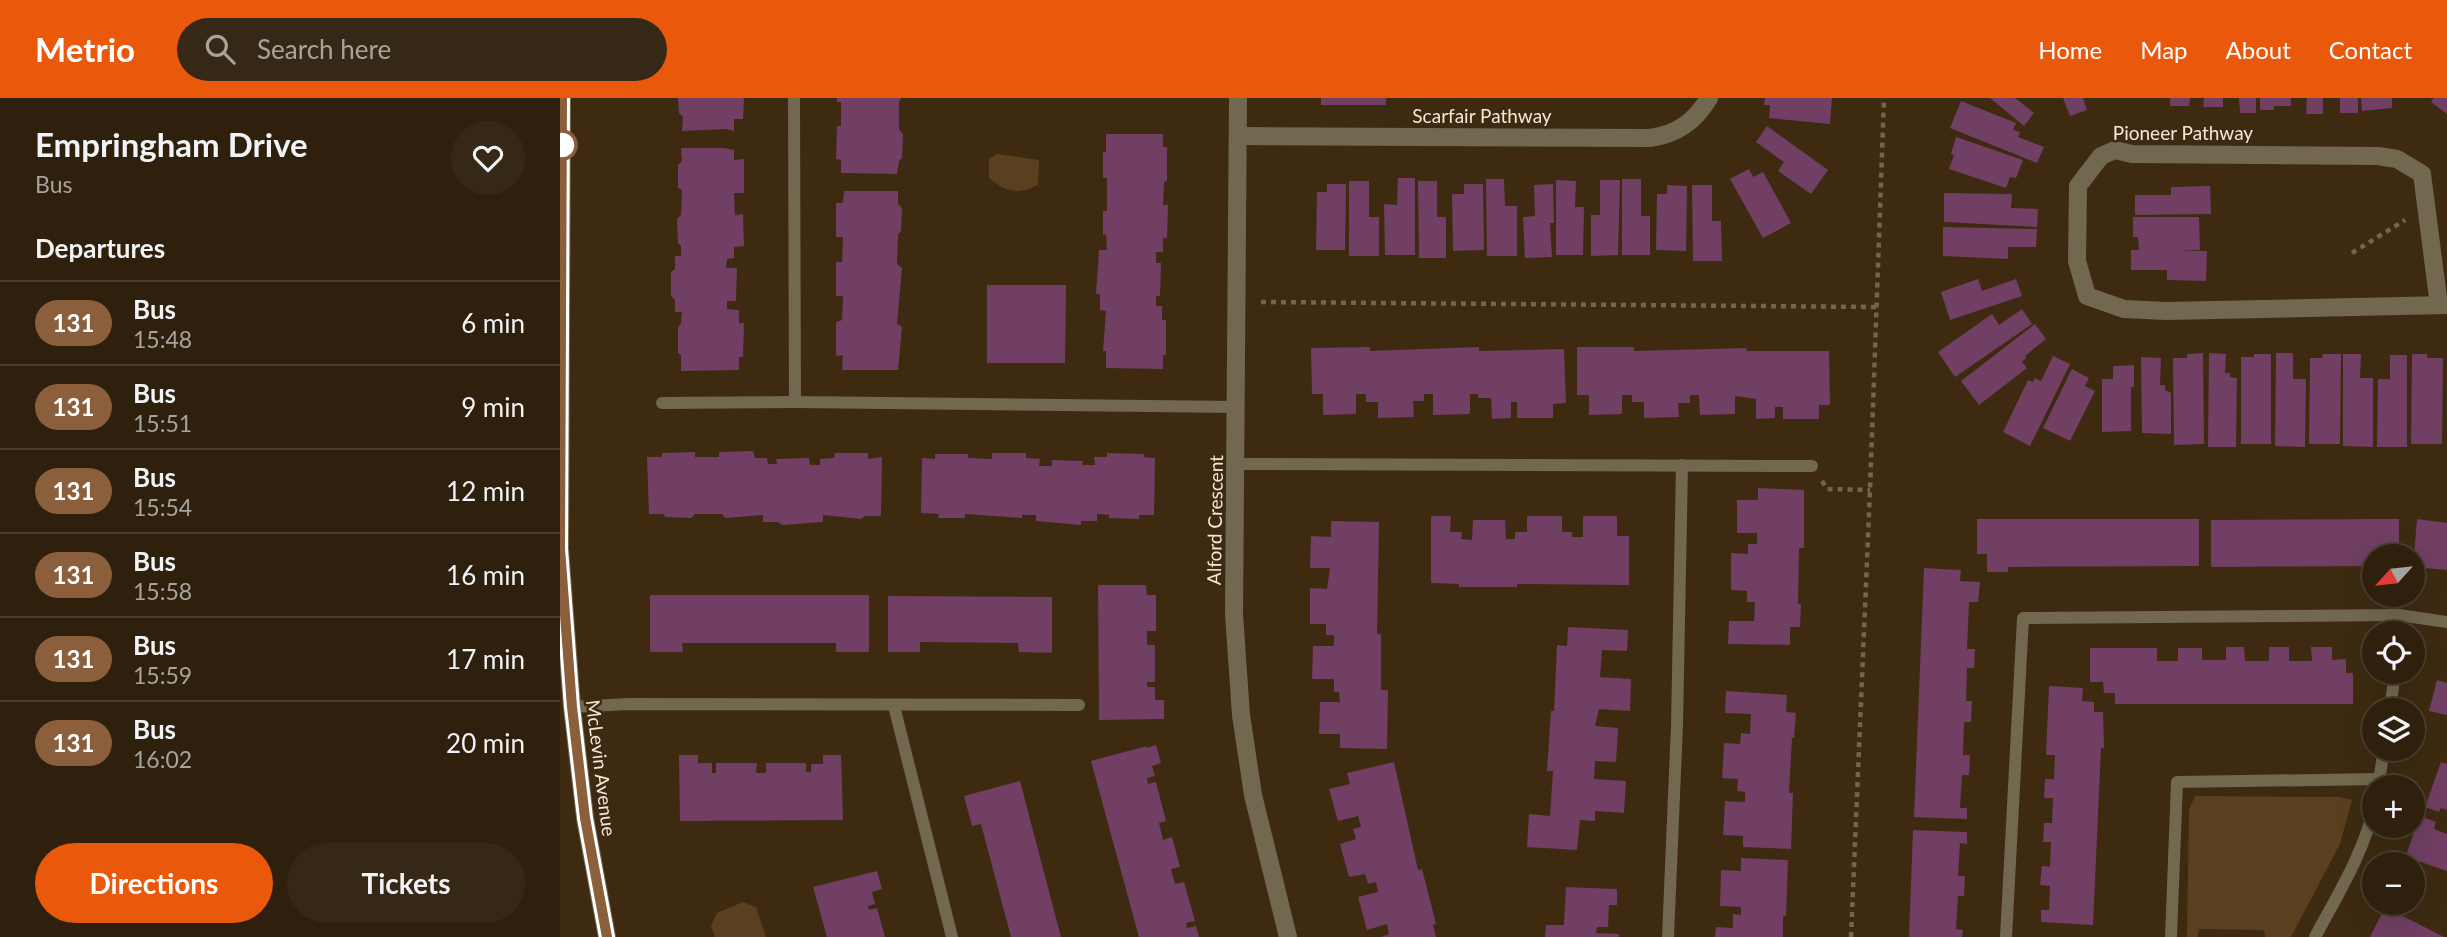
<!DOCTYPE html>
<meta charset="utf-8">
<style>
:root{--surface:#2e200d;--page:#362816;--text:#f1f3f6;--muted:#a7a39d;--line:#493e2e;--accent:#ea580c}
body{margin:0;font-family:Lato,sans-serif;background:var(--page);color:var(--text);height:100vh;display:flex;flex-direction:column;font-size:26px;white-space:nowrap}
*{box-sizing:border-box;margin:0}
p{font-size:23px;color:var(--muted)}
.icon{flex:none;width:38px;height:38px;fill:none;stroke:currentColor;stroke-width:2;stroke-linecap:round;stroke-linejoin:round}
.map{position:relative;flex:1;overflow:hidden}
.drawer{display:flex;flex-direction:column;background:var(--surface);width:560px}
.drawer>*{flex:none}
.badge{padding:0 14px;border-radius:23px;font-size:24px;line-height:46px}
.needle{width:46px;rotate:243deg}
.buttons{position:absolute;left:1802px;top:446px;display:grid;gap:14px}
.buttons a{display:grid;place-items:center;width:63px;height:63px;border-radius:50%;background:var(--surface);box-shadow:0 7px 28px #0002,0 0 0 2px var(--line);font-size:35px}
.map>.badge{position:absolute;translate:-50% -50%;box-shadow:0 0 0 4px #fff}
h2{padding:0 35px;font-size:26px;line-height:63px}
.round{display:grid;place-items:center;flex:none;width:74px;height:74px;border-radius:37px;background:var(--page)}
.head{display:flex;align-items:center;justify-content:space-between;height:119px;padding:0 35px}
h1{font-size:33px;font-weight:700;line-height:52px}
.button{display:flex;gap:14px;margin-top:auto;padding:14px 35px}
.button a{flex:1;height:80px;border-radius:42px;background:var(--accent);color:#fff;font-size:28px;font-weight:700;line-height:80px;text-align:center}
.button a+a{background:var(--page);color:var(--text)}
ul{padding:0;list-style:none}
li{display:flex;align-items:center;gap:21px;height:84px;padding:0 35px;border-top:2px solid var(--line)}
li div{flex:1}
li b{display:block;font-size:26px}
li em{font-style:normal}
li .badge{min-width:77px;font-weight:700;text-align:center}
header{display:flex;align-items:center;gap:42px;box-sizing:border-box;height:98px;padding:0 35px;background:var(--accent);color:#fff}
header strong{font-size:33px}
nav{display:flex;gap:38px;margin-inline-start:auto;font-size:24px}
.search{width:490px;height:63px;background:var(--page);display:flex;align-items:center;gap:18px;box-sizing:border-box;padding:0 24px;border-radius:38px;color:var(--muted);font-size:26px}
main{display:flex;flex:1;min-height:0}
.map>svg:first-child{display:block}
</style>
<header>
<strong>Metrio</strong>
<div class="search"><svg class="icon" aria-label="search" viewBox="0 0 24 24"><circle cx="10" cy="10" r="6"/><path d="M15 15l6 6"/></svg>Search here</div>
<nav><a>Home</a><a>Map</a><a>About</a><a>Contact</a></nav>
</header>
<main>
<section class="drawer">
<div class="head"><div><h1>Empringham Drive</h1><p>Bus</p></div><a class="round"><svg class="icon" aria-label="heart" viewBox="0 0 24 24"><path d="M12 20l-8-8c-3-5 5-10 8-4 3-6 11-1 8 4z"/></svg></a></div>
<h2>Departures</h2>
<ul>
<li><span class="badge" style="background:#8b5e3c;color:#fff">131</span><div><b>Bus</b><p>15:48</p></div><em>6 min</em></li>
<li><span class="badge" style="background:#8b5e3c;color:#fff">131</span><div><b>Bus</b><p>15:51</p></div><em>9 min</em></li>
<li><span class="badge" style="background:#8b5e3c;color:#fff">131</span><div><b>Bus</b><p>15:54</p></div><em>12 min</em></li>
<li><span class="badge" style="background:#8b5e3c;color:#fff">131</span><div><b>Bus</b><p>15:58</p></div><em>16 min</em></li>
<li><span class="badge" style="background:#8b5e3c;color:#fff">131</span><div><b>Bus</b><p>15:59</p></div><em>17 min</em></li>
<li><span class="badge" style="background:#8b5e3c;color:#fff">131</span><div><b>Bus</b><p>16:02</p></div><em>20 min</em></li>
</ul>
<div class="button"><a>Directions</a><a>Tickets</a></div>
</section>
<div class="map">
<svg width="1887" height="839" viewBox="0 0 1887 839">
<rect width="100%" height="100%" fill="#3d2a11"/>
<g fill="#5b401f">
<path d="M437,56L479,62L478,87C458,97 446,94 429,80V61Z"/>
<path d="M1635,698L1780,699L1792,702L1780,746L1731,839H1705L1704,832L1639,831L1638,839H1627L1629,712Z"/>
<path d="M183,804L196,809L206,839H155L151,828L157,815Z"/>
</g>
<g fill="#703f63">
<path d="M118,0H184L183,21H174V33L166,31L122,33L123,19L119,15Z"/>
<path d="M277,0H341L339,4V31L343,36L342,60L339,63L337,76L281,75V62L276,61L277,28H281V4H277Z"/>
<rect x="761" y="0" width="65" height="7"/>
<path d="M1205,0H1272L1270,26L1209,20L1210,7H1204Z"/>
<path d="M1430,0H1455L1474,15L1464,28Z"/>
<path d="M1503,0H1523L1527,12L1510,18Z"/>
<path d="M1610,0H1630L1629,8H1610Z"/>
<path d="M1644,0H1663V9H1643Z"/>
<path d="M1679,0H1696V15H1680Z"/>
<path d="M1700,0H1731V8H1714V12H1700Z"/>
<path d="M1747,0H1763V16H1746Z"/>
<rect x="1780" y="0" width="18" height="15"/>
<path d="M1801,0H1832V10L1802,13Z"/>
<path d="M1874,0H1887V16L1871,4Z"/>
<path d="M1401,3L1456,25L1453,32L1460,34L1458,39L1484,49L1477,65L1390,30Z"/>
<path d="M1207,28L1268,72L1251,96L1218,73L1224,64L1196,44Z"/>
<path d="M546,36H603V49H607V83L604,84L603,107H608L607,140H603V154H596V165H601L600,198H596V208H602V222H606V257H603V271L546,270V253H543L546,213L540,212V196H536L539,152H547L546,136L543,137V113H547V80H543V54H546Z"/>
<path d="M1396,39L1463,62L1456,80L1450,79L1446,90L1389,71L1394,57L1391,56Z"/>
<path d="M121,50H164L174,52V62L184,61V95H174L175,117L183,116L184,148L174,149V160L167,161L166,170H177L176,203H167V211L179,212V225H184L183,259H179V272L121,273V257L118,255V230L121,225L122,214H115V202L111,198V174L115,171V158H121V148L118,145L117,121L121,117L122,92L118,90V67L122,63Z"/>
<path d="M1189,71L1193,79L1203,74L1231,125L1203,140L1170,81Z"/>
<path d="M838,80H855V157H825L824,106L837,107Z"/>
<path d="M926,81H944L945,108H957V158H927Z"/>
<path d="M1062,81H1081V118H1090V157H1062Z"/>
<path d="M996,82L1016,83L1015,109H1024L1023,157H996Z"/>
<path d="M1040,82H1060L1058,157L1031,158V117H1040Z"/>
<path d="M789,83H809V119H819V158H789Z"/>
<path d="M858,83H877V119H886V160H859Z"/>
<path d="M767,86H786L785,152H756L757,94H767Z"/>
<path d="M904,86H923L924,152L893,153L892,96H904Z"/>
<path d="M993,86L994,125H990L992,159L965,160L963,119L975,118L974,87Z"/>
<path d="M1107,87L1127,88L1126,153L1096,152L1097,96H1107Z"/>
<path d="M1132,87H1152V123H1161L1162,163H1133Z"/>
<path d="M1650,88L1651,116L1575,117V97H1611V89Z"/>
<path d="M284,93H338V106L342,110L341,133L338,136L337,166L342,170L337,226L342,229L338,272H282L283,257L276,258V224L282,222L283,198H276V164H282L283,139H276V105H283Z"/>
<path d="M1384,95L1452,96L1451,110L1478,111L1477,129L1384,124Z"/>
<path d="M1573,119H1639L1640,152L1618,153H1647L1646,183L1607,182V172H1571V152H1579L1578,139H1573Z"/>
<path d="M1383,129L1477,131L1476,149H1448V161L1383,158Z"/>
<path d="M1418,181L1422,193L1456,181L1462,198L1390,222L1381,194Z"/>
<path d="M427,187H506L505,265H427Z"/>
<path d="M1462,211L1472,226L1395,279L1378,254L1432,216L1439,227Z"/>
<path d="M1475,226L1486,241L1465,258L1466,260L1462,264L1467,270L1419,307L1401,283Z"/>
<path d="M810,249V253L919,249V253L1004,251L1006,305L993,306V320H957V304H951V320L932,321L931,300H918V296H910V316L873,317V296H864V303H853L854,319L818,320V304H806V296H796V316L763,317V296H752L751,250Z"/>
<path d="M1017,249H1074V253L1187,250L1186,253H1269L1270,307H1259V321H1223V309H1215V320L1196,321V301L1175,298V316L1140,317L1139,297H1130V305H1118L1119,319L1084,320V304H1072V297H1062V316L1029,317V297H1017Z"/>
<path d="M1643,255L1644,346L1614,347L1613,260H1627V256Z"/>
<path d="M1649,255L1666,256L1665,275H1670V279L1677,280L1676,349H1648Z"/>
<path d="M1716,255H1733V281H1746L1745,349L1715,348Z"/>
<path d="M1694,256H1711V346H1681V259H1694Z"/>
<path d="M1763,256H1781L1780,346H1749L1750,260H1762Z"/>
<path d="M1783,256H1801L1800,280H1813V349L1783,348Z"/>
<path d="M1852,256H1867V260H1883L1882,346H1851Z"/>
<path d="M1830,257H1847V349H1817L1818,281H1830Z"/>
<path d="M1493,258L1510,266L1470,348L1443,334L1468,282L1473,284L1475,280L1481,283Z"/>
<path d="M1581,259L1601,260L1600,287H1605V292L1611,295V336L1582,335Z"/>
<path d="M1574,267V289H1571V333L1542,334V281H1553V268Z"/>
<path d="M1512,271L1529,280L1525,288L1535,293L1510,343L1483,330Z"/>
<path d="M193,353L195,360H207L208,366H217L216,361L249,360L250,367H260V361L274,360L275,355H308V361L322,359L321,418H305L301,421L263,417V424L222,427L218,424H203V417L165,420L162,416H135L131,420L106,419L103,416H89L87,359H102V355L135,354V359H159V354Z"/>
<path d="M432,355H466V360L480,361L479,368H492V362L523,363L522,367H535L534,359H547V355L584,356V359L595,360L594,417H579V421L549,420V417L537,416V423H521V427L476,423V417H462V420L405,416V420H378L379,416L361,415L362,360L375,361V356H408V360L432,361Z"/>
<path d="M1198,390L1244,392V450H1239L1238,506H1241L1240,529H1230V547L1168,546L1169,523H1194L1195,504H1187V493L1171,492V455L1188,456V446H1197V435H1177V402H1198Z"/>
<path d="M871,418H891L890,434H902L901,441L912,442L913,422H945L946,441H955V434H967V418H1002V434H1012V439H1023V418H1057V438H1069V487L957,486V489H899V486L871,485Z"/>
<path d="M1417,421H1639V468L1448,469V474H1427V456H1417Z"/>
<path d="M1839,421V458H1815V468L1651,469V422Z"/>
<path d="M1857,421L1887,425V472L1853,469Z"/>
<path d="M771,423L819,424L817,536H821V592H828L827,651L780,650V636H759L760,604H780L779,594H774V581H752L753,548H774V537H766V526H750V490L767,491L770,470H750L751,438L771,439Z"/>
<path d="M1364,470L1401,472L1400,483L1420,484L1418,504H1409L1407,551H1415L1414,570H1407L1406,603H1412L1411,624H1404L1403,657H1410L1409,677H1402L1400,710H1407V721L1354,719Z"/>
<path d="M538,487H586L587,497H596V533H587V547H595V584H587V589H595V602H604V621L539,622Z"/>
<path d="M90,497H309V554H276V545H122L123,554H90Z"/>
<path d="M328,498L492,499V555L459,554L458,545L360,544V554H328Z"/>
<path d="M1008,529L1068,532L1067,553L1042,552L1040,579L1071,581L1070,613L1039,611L1035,628L1058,630L1056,664L1035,663L1034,681L1066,683L1064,715L1035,713V723L1020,722L1017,752L967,749L969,716L990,718L993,673H987L991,613H994L997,547L1007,548Z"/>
<path d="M1666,549H1684L1685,563H1709V549H1729V563H1752L1751,549H1772V562L1786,561V575H1793V606H1555V595H1544L1543,584H1530V550H1597V563H1618V550H1642V562H1666Z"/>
<path d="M1877,582L1887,585V617L1869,613Z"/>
<path d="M1489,588L1523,590L1522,603L1534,604V614H1543L1544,650H1541L1533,827L1481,824V812H1489L1490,788L1480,787L1482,768L1490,769L1491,744H1483L1484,725H1492L1493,700H1484L1485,681H1494L1495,657H1486Z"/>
<path d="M1166,593L1227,597L1226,614L1236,615L1234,640H1232L1229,695H1233L1231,751L1183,749V738L1163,737L1165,703L1185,704V694L1177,693L1178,681L1162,680L1164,645L1180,646L1181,635L1190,636L1191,616L1165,615Z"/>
<path d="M596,647L601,665L592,668L595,678L587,680L588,686L596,684L606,723L599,725L603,742L612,739L620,769L611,771L615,786L624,784L635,823L626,825L627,830L636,828L639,839H579L531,663L587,648V650Z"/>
<path d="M119,657H138V665H152V675H156V665H197L196,675H206V665H246V674H251V666H263V657H281L283,722L120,723Z"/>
<path d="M834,664L858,772L862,771L876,826L873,827L876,839H821L829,836L827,826L807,832L798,799L818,794L816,784L808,786L805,776L789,779L780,746L796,741L793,731L801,729L798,718L778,723L769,691L790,686L787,675Z"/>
<path d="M1881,664L1887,666V712L1881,710L1879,714L1865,709Z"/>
<path d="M460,683L501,839H451L421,726L412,728L404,698Z"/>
<path d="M1860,718L1876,724L1874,731L1887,736V773L1855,762L1854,766H1843Z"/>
<path d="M1353,732L1407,734V746L1400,745L1398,778H1405L1404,798H1398L1396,831L1403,832L1402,839H1349Z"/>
<path d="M1181,760L1228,762L1226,818H1223V839H1155L1156,829L1173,830V816L1181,817V809L1160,808L1161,772L1181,773Z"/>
<path d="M317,773L322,791L312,794L315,806L308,808L309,812L317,810L325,839H267L253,789Z"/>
<path d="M1006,789L1057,791V807H1049L1048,829H1037L1036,835L1059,836V839H985L986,827H1004Z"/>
<path d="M1825,809L1884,839H1810Z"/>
</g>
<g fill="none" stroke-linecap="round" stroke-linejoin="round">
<g stroke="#76644f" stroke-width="4.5" stroke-dasharray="5 5" stroke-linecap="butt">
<path d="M1792,155L1845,122"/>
<path d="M701,204L1317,209"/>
<path d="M1262,383L1267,391L1310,392"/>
<path d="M1291,839L1310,392L1324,0"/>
</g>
<g stroke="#71684f" stroke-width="12">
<path d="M234,0L235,304"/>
<path d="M102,305L235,304L676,309"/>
<path d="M677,366L1252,368"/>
<path d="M1838,536L1839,517"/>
<path d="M334,608L392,839"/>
<path d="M12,609L68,606L519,607"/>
<path d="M1830,612L1835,574"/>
<path d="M1818,689L1824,651"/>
<path d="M1108,839L1117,627L1122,367"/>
<path d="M1446,839L1463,520L1839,517L1887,524"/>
<path d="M1611,839L1617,684L1819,681"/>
<path d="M1755,839C1778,796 1805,753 1815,705"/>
</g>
<g stroke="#71684f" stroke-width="18">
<path d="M678,0L674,516L681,617L693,697L728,839"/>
<path d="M678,38L1090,40C1118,36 1135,23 1149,0"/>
<path d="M1879,207L1862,76L1837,61L1818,58L1572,56L1555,52L1541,58L1518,88L1517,163L1527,198L1564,211L1606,213L1887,207"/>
</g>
<path stroke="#71684f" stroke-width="18" d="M2,0L0,451L12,609L25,720L47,839"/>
</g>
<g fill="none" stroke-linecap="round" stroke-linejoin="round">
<g stroke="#fff" stroke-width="16">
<path id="line" d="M2,0L0,451L12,609L25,720L47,839"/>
</g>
<use href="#line" stroke="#8b5e3c" stroke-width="10"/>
</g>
<circle fill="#fff" stroke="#8b5e3c" stroke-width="3.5" cx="2" cy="47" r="14"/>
<g text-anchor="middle" stroke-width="5" stroke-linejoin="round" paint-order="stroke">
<g font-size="19" fill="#f4e7d8" stroke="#3d2a11">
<text x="922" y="25">Scarfair Pathway</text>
<text x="1623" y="42">Pioneer Pathway</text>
<text transform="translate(655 422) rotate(-89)" y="7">Alford Crescent</text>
<text transform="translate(41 670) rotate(83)" y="7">McLevin Avenue</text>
</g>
</g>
</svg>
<div class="buttons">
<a><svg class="needle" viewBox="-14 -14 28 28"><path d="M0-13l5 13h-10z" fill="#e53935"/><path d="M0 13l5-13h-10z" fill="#a7a39d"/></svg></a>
<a><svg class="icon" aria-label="locate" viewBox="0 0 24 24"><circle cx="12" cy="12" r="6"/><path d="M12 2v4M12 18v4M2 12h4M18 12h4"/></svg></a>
<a><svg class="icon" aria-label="layers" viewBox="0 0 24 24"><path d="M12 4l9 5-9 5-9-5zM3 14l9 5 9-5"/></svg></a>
<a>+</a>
<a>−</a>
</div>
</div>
</main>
